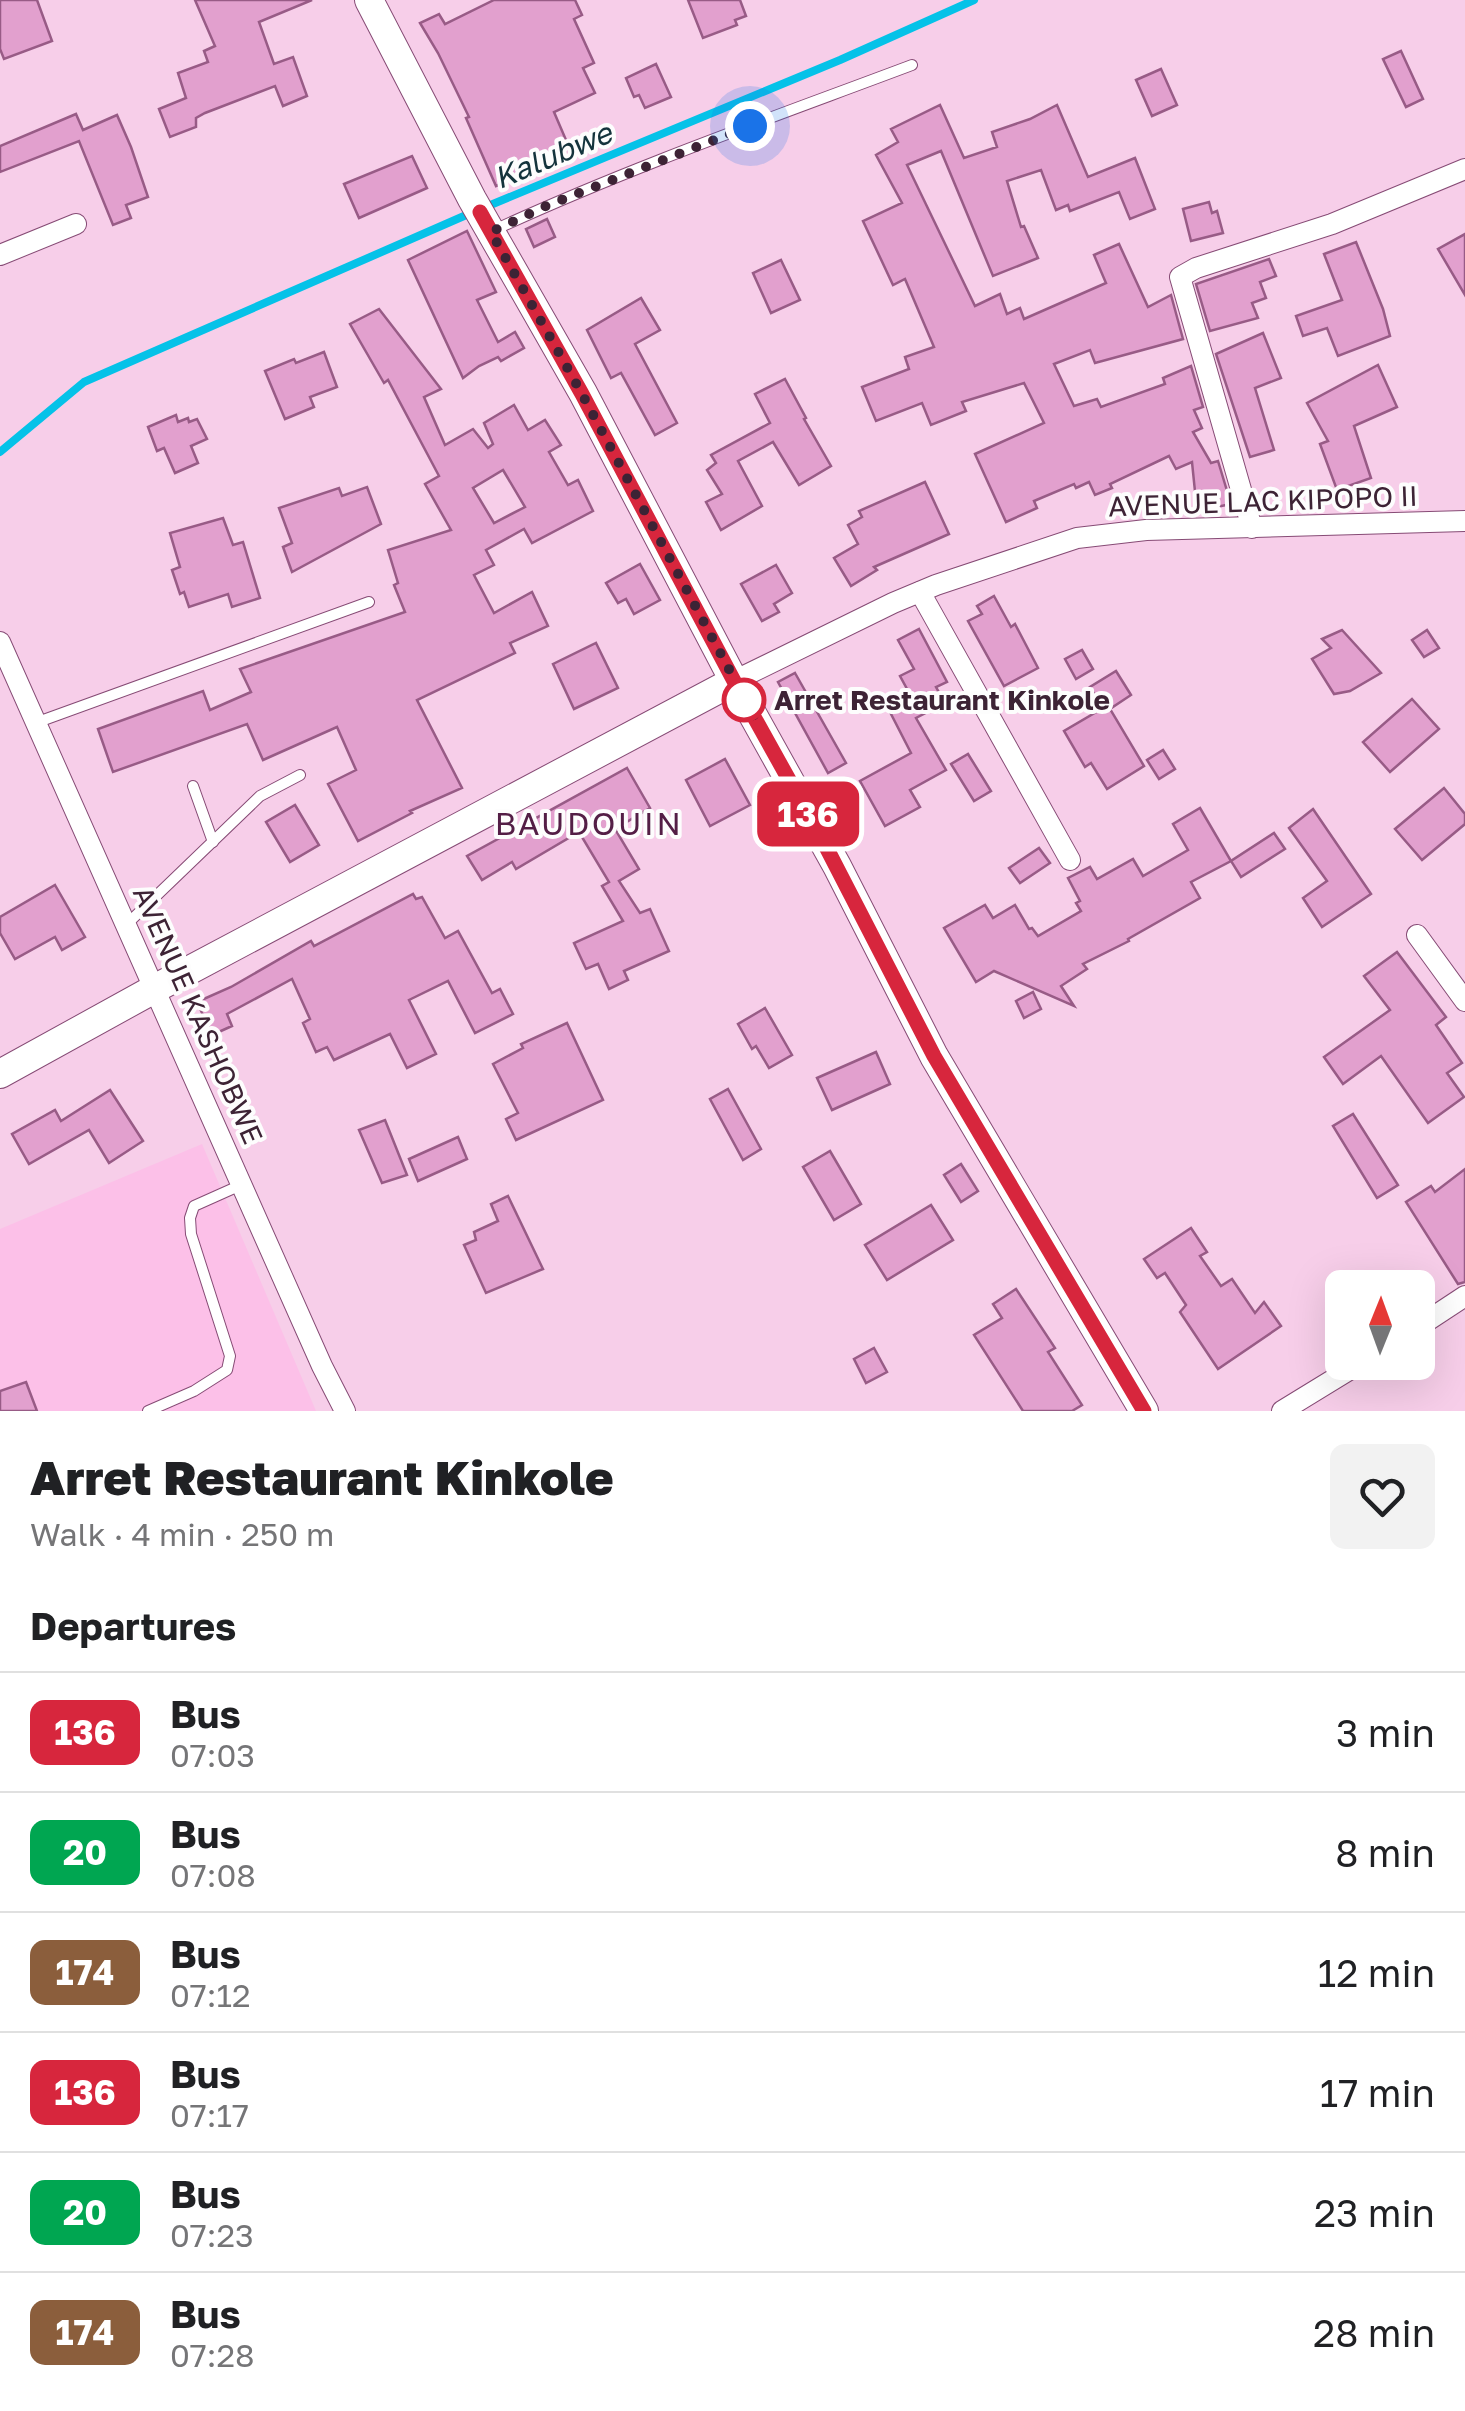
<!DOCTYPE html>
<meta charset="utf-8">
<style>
:root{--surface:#fff;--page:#f2f2f2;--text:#202124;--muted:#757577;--line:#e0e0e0}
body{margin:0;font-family:"Golos Text",sans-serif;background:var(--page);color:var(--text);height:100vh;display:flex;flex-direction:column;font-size:38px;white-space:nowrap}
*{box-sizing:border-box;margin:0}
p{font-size:32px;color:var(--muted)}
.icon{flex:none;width:55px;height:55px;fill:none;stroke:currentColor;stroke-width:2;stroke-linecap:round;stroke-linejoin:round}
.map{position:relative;height:1411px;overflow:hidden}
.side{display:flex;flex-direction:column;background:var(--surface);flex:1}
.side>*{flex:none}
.badge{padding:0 20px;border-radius:15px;font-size:35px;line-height:65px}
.needle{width:65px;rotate:1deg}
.fabs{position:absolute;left:1325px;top:1270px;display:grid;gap:20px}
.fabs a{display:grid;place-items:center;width:110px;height:110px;border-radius:15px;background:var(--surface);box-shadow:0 10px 40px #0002;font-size:50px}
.you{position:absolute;width:50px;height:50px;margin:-25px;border:8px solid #fff;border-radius:50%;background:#1a73e8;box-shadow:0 0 0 15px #1a73e833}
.map>.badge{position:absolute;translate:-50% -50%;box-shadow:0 0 0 5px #fff}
h2{padding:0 30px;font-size:38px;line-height:90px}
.round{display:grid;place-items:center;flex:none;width:105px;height:105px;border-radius:15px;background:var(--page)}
.summary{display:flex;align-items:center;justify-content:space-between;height:170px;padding:0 30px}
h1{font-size:48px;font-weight:800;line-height:75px}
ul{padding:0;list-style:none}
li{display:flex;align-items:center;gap:30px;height:120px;padding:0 30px;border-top:2px solid var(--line)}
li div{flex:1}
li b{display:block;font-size:38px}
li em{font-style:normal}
li .badge{min-width:110px;font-weight:700;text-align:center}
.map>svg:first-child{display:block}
</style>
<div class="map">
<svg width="1465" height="1411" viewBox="0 0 1465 1411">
<rect width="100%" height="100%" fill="#f7cee9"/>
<path fill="#fcc0e8" d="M202,1144L316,1411H0V1229Z"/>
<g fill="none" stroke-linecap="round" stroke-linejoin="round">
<path stroke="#05c2e8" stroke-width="8" d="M0,452L84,382L464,216L840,60L974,0"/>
</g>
<g fill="#e2a0ce" stroke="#985b86" stroke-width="2.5" fill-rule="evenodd">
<path d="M0,0H37L52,41L4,59L0,49Z"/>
<path d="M195,0H312L259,22L274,64L293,57L307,96L283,106L275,86L205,113L196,118V127L170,137L159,109L186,98L178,73L208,62L204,51L215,46Z"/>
<path d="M494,0H575L582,15L574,19L594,63L583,68L595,93L554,112L572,154L496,186L466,118L469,117L438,53L420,23L439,14L445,24Z"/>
<path d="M688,0H740L746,16L735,20L737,25L703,38Z"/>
<path d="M1401,51L1423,99L1406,107L1383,59Z"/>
<path d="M656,64L671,97L645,108L639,95L634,97L626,78Z"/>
<path d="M1161,69L1177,105L1152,116L1136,80Z"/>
<path d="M940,105L964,158L997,147L992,132L1030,119L1057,105L1088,177L1135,158L1155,209L1130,219L1119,192L1070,211L1068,205L1056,210L1041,170L1007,181L1021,227L1024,226L1038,258L993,276L941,151L907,165L975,306L1000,294L1007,314L1020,308L1024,319L1106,283L1094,255L1119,244L1148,307L1171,295L1183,339L1095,363L1090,350L1054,364L1074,406L1097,399L1101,407L1165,384L1163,378L1191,366L1203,407L1194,410L1202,428L1193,432L1211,463L1218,461L1231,504L1197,511L1192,462L1176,469L1169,456L1110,484L1112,488L1095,495L1089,482L1076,488L1074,484L1034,501L1037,508L1006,522L975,454L1044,423L1024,383L962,402L966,411L931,425L922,403L876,421L862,387L909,369L905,357L934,347L905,279L893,285L863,221L902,203L876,155L898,142L891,129Z"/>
<path d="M76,114L83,130L117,115L131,147L148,197L126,205L131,218L113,225L79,141L0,172V146Z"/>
<path d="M412,156L427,188L359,218L344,184Z"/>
<path d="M1209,202L1212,213L1217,211L1223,233L1191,241L1183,209Z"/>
<path d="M547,219L555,237L534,247L526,229Z"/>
<path d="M467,231L496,292L477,300L498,342L515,332L524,348L501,361L498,357L479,366L463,378L408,260Z"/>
<path d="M1465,234V295L1438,249Z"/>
<path d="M1356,242L1383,309L1390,336L1338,356L1327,328L1303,336L1296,316L1342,300L1324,254Z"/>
<path d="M1269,259L1276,276L1260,282L1266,298L1252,303L1258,318L1210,331L1196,284Z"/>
<path d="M781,260L800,300L771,313L753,273Z"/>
<path d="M641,298L660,330L635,344L677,423L655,435L621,373L611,378L587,330Z"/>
<path d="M379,309L441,389L424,397L445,445L473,429L488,448L493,444L484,423L514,405L528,430L545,420L561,445L549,452L568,485L578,480L593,511L532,543L524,529L486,550L494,565L474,575L494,613L532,592L548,626L510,643L515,653L417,700L462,788L410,811L412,813L358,841L328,784L356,770L337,727L263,760L247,724L113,772L98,729L203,691L210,710L251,692L240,669L405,612L394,585L398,583L388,550L451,530L425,484L439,476L388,380L384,383L350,324ZM503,470L525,507L494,523L473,488Z"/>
<path d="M1263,333L1281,378L1255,388L1274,450L1250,457L1216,354Z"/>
<path d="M324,352L337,387L310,397L314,407L285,419L265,371L294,359L296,363Z"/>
<path d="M1378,365L1397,407L1354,426L1371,478L1337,490L1320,444L1328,441L1307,403Z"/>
<path d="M785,379L806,418L804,419L831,466L799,485L773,442L738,461L762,506L721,530L706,502L722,494L707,470L716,463L711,455L770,423L755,394Z"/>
<path d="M176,415L178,422L188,418L189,422L197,419L207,439L191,446L198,463L175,473L164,448L157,451L148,427Z"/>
<path d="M925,482L949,534L874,567L877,570L851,586L834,558L858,544L848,525L862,517L859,511Z"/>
<path d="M367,487L381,524L292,572L283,547L292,543L279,508L339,488L342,496Z"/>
<path d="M223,518L233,545L243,542L260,598L232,607L228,594L189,607L184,592L180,594L172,570L180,567L170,533Z"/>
<path d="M640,564L660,600L634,614L626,599L618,603L606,583Z"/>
<path d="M776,565L792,593L774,604L779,612L762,621L741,584Z"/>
<path d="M994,596L1011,627L1015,624L1038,668L1004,686L968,621L982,614L977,606Z"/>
<path d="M919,629L947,682L936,687L945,703L916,718L946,770L910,790L920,807L885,826L860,781L911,753L890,712L913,700L900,676L914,669L898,640Z"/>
<path d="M1342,630L1381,673L1350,691L1334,694L1312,659L1331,648L1322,639Z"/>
<path d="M1427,630L1439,648L1424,657L1412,640Z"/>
<path d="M596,643L618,688L574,709L553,664Z"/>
<path d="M1082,650L1093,669L1076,679L1065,659Z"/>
<path d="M1116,671L1131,695L1110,709L1144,766L1107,789L1091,763L1085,767L1064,731L1103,708L1090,687Z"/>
<path d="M795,673L846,763L828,773L778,682Z"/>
<path d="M1412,699L1439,729L1390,772L1363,742Z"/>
<path d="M1163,750L1175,769L1159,779L1147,760Z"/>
<path d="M968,754L991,791L974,801L951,764Z"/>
<path d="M725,759L750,805L710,826L686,780Z"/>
<path d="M627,768L650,808L615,829L639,869L619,881L640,913L650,909L669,951L624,971L628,980L609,989L598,964L586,969L574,943L623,921L602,886L609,882L579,832L516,869L512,862L482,880L467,856Z"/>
<path d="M1444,788L1465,814V824L1422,860L1395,829Z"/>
<path d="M295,805L319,845L290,862L266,822Z"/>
<path d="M1200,808L1231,861L1191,882L1200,898L1128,939L1129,941L1083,964L1087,969L1061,986L1074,1006L994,971L976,982L944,928L985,905L993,918L1015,905L1029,929L1032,928L1038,936L1081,911L1076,903L1080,901L1068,878L1090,867L1097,879L1133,859L1143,876L1188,850L1173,824Z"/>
<path d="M1313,809L1371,894L1322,927L1303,898L1327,881L1289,828Z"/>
<path d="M1274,833L1285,849L1241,877L1231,861Z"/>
<path d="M1039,848L1050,863L1020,883L1009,868Z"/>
<path d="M55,885L85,937L62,950L55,937L15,959L0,933V917Z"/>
<path d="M413,894L416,899L422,897L445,938L458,931L492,993L500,989L513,1014L475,1033L448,981L409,1000L436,1054L407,1068L390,1034L334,1060L327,1047L316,1052L303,1023L310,1019L292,979L227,1014L232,1026L212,1035L197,1002L231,987L311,941L314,946Z"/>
<path d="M1397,952L1446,1017L1436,1025L1462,1063L1447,1073L1464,1097L1428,1123L1381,1056L1343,1084L1324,1057L1390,1010L1364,976Z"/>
<path d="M1033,992L1041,1009L1024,1018L1016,1001Z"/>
<path d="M765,1008L792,1055L769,1068L756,1046L752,1049L738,1024Z"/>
<path d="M567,1023L603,1100L516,1140L506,1119L518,1113L493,1064L523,1048L521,1044Z"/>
<path d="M876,1052L890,1084L832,1110L817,1078Z"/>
<path d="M728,1089L761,1149L743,1160L710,1099Z"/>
<path d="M110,1090L143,1141L109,1163L89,1130L29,1164L12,1134L55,1110L61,1121Z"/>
<path d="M1353,1114L1398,1185L1377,1198L1333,1126Z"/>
<path d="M385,1120L407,1175L382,1183L359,1130Z"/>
<path d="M458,1137L467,1159L418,1181L409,1159Z"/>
<path d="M830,1151L861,1204L834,1220L803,1167Z"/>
<path d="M961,1164L978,1191L961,1202L944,1175Z"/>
<path d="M1465,1169V1282L1458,1284L1406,1202L1431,1186L1435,1192Z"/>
<path d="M508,1196L543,1269L486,1293L464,1245L476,1240L474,1232L498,1221L491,1204Z"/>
<path d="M931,1205L953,1240L887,1280L865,1245Z"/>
<path d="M1191,1228L1207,1252L1200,1256L1221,1286L1232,1279L1255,1313L1264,1302L1281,1326L1218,1369L1180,1312L1186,1305L1165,1273L1157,1278L1144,1259Z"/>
<path d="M1016,1289L1055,1348L1048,1352L1082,1405L1072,1411H1023L974,1335L1002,1318L993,1304Z"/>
<path d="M874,1348L887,1372L866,1383L854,1359Z"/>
<path d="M26,1382L37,1411H0V1391Z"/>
</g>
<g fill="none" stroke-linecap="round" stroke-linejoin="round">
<g stroke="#864b75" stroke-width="12">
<g id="lane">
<path d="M492,231C628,168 771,118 912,65"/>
<path d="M38,722L369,602"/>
<path d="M193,786L213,842"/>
<path d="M127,924L260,796L300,775"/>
<path d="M148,1411L194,1391L227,1370L230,1356L191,1234L190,1218L194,1206L241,1185"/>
</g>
</g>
<g stroke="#864b75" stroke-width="22">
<g id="street">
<path d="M0,255L76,224"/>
<path d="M1252,528L1180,277L1196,268L1332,224L1465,169"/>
<path d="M920,592L1070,860"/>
<path d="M0,642L322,1366L345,1411"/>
<path d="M734,681L893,603L936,585L1077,538L1146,530L1465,521"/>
<path d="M1417,935L1465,1001"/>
<path d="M1418,1327L1465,1296"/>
<path d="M1282,1411L1362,1362"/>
</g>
</g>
<g stroke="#864b75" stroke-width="30">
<g id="secondary">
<path d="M369,0L472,199L583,393L734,681L837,866L934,1056L1144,1411"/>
<path d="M0,1074L156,988L734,681"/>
</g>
</g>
<use href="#lane" stroke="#fff" stroke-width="10"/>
<use href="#street" stroke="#fff" stroke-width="20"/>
<use href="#secondary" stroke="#fff" stroke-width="28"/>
</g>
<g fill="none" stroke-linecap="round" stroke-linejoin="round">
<g stroke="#fff" stroke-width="22">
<path id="line" d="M480,212L582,394L734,681L822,839L934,1056L1144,1411"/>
</g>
<use href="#line" stroke="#d7263d" stroke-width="15"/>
<path stroke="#3d2335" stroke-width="10" stroke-dasharray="0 18" d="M744,700L754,716L582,394L491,232L546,206L750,126"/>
</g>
<circle fill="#fff" stroke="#d7263d" stroke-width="5" cx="744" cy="700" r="20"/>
<g text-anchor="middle" stroke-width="8" stroke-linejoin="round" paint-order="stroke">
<g font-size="28" fill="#3d2335" stroke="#fdfdfd">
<text transform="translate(1263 501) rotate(-2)" y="10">AVENUE LAC KIPOPO II</text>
<text transform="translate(198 1015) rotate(66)" y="10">AVENUE KASHOBWE</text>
</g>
<g font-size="28" font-weight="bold" fill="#3d2335" stroke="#fdfdfd" text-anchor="start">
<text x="774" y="710">Arret Restaurant Kinkole</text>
</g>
<g font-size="30" font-style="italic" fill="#14333c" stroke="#fdfdfd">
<text transform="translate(553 156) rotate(-23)" y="10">Kalubwe</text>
</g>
<g font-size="32" letter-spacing="2.5" fill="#541e46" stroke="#fdfdfd">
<text x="589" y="835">BAUDOUIN</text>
</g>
</g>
</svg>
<div class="fabs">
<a><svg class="needle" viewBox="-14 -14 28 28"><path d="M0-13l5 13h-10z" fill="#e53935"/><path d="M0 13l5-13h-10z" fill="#757577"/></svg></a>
</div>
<div class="you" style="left:750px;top:126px"></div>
<b class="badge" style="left:808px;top:814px;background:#d7263d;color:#fff">136</b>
</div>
<section class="side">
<div class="summary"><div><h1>Arret Restaurant Kinkole</h1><p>Walk · 4 min · 250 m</p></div><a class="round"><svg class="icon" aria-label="heart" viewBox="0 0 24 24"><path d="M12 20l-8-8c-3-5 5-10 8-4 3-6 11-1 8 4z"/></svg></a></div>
<h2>Departures</h2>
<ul>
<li><span class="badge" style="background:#d7263d;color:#fff">136</span><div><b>Bus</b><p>07:03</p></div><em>3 min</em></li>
<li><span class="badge" style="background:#00a651;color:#fff">20</span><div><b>Bus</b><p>07:08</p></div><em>8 min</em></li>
<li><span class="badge" style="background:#8b5e3c;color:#fff">174</span><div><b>Bus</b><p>07:12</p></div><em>12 min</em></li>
<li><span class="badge" style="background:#d7263d;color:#fff">136</span><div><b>Bus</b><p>07:17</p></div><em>17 min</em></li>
<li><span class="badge" style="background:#00a651;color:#fff">20</span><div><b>Bus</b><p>07:23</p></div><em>23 min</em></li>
<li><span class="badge" style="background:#8b5e3c;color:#fff">174</span><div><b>Bus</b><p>07:28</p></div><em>28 min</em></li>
</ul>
</section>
